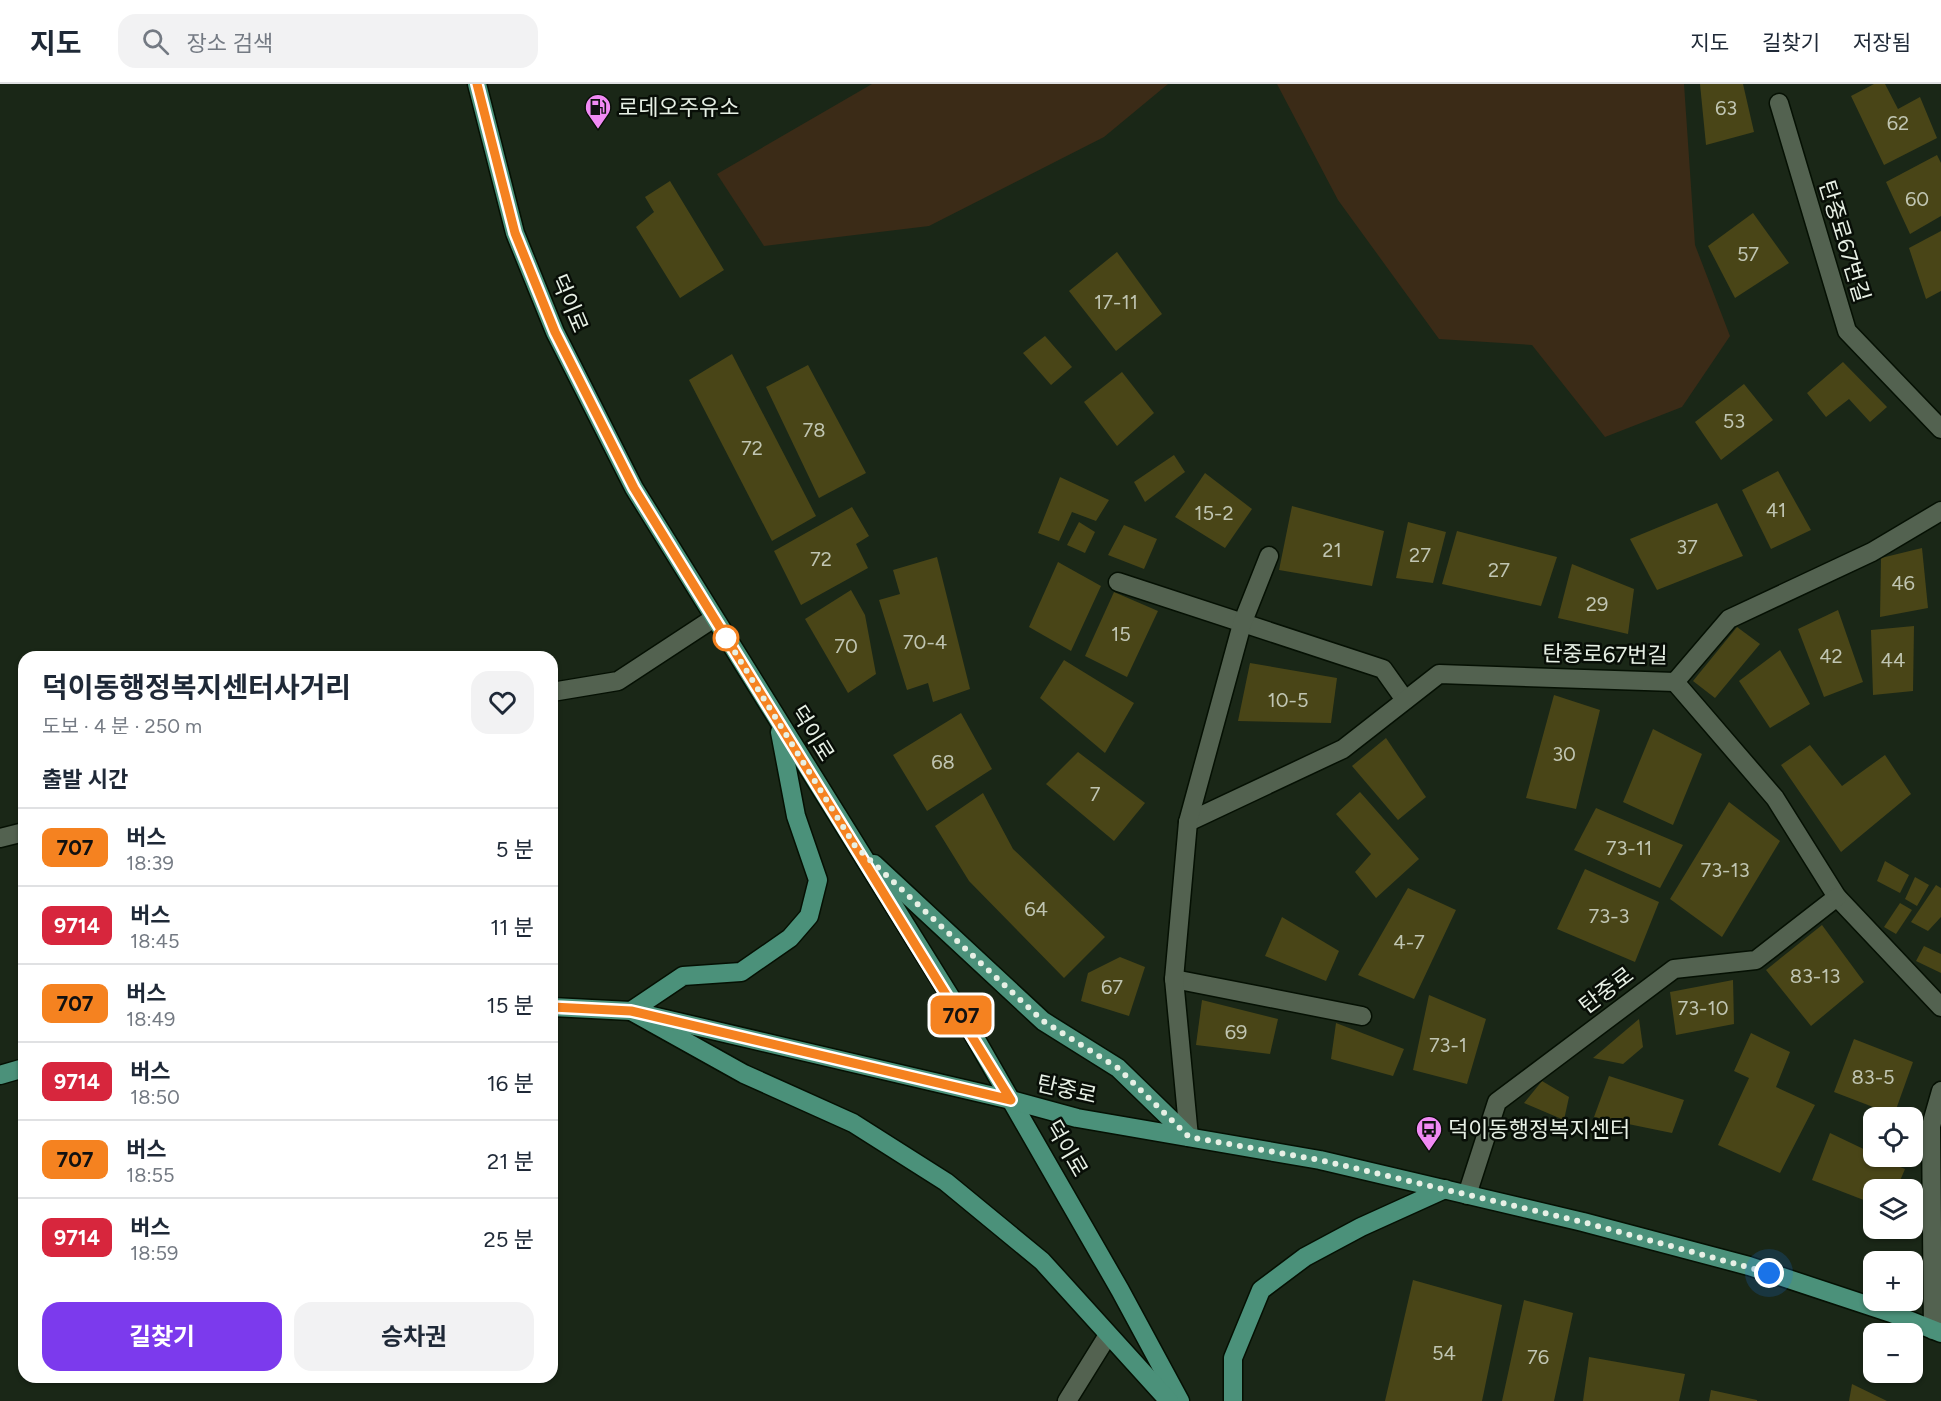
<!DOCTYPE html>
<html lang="ko">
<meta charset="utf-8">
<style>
:root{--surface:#fff;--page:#f2f2f3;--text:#1f2937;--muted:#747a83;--line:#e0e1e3;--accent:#7c3aed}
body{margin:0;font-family:Figtree,"Noto Sans KR",sans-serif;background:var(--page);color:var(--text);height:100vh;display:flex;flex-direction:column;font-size:22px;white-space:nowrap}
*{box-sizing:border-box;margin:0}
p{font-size:20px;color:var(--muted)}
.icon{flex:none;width:33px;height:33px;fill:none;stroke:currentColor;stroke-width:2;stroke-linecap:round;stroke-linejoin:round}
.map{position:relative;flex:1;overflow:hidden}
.panel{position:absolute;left:18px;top:567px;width:540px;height:732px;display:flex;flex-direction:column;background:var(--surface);border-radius:18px;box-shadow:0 2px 4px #0004}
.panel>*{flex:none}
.badge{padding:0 12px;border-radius:9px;font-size:21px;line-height:39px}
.controls{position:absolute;left:1863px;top:1023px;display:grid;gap:12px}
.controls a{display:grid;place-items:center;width:60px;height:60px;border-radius:12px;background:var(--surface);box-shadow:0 2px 4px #0004;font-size:30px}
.you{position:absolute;width:30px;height:30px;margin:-15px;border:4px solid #fff;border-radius:50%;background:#1a73e8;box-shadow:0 0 0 9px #1a73e833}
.map>.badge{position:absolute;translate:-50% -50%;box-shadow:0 0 0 3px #fff}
h2{padding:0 24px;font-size:22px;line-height:54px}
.round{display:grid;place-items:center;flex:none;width:63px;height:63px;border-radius:18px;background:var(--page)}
.head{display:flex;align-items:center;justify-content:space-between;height:102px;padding:0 24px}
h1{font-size:28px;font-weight:700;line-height:45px}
.action{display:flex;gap:12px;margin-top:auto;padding:12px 24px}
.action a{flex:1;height:69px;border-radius:18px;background:var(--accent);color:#fff;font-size:24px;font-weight:700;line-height:69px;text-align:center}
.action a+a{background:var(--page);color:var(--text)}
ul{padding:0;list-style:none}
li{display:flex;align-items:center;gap:18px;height:78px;padding:0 24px;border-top:2px solid var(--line)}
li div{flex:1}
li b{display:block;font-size:22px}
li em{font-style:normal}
li .badge{min-width:66px;font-weight:700;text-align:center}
header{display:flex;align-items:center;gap:36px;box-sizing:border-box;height:84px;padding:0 30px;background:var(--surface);border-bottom:2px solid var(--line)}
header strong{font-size:28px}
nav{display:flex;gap:33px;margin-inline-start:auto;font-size:21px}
.search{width:420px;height:54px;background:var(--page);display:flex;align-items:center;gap:15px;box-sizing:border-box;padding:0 21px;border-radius:18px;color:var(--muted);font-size:22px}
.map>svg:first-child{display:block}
</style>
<header>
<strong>지도</strong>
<div class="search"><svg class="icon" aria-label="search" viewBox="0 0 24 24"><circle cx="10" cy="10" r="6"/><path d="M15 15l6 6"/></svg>장소 검색</div>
<nav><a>지도</a><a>길찾기</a><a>저장됨</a></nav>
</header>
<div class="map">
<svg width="1941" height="1317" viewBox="0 0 1941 1317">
<rect width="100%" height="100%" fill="#1a2717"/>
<g fill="#3b2b17">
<path d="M872,0H1168L1104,53L929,142L764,162L717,90Z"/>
<path d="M1277,0H1684L1695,161L1730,252L1682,323L1605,353L1532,261L1439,255L1338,116Z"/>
</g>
<g fill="#494517">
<path d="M1700,0H1743L1754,48L1706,61Z"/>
<path d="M1874,0H1885L1898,25L1920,13L1937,54L1884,81L1851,12Z"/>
<path d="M1937,71L1941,79V132L1910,150L1886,98Z"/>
<path d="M670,97L724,186L680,214L636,143L654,128L645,113Z"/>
<path d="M1753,129L1789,179L1735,214L1708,162Z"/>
<path d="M1941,147V207L1926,215L1909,164Z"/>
<path d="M1117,168L1162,230L1116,267L1069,207Z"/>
<path d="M1045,252L1072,283L1051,301L1023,269Z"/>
<path d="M732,270L816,432L772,457L689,296Z"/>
<path d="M1843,278L1887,323L1870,338L1849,315L1826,333L1807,309Z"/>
<path d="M808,281L866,389L819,414L766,303Z"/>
<path d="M1122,288L1154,329L1117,362L1084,318Z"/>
<path d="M1744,300L1773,336L1721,376L1695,338Z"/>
<path d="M1174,371L1185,388L1145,418L1134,398Z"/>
<path d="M1778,387L1811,446L1771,465L1742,406Z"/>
<path d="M1205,389L1252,425L1225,464L1175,433Z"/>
<path d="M1060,393L1109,416L1096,437L1072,428L1059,457L1038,449Z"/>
<path d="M1717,419L1743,472L1657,506L1630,455Z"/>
<path d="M1292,422L1384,447L1372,502L1279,486Z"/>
<path d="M852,423L869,452L856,460L868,484L801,521L774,467Z"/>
<path d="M1079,438L1095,448L1085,469L1067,461Z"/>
<path d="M1408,438L1446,448L1433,499L1396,494Z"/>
<path d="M1124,441L1157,455L1144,485L1108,471Z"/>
<path d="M1457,447L1557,473L1541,522L1442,500Z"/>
<path d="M1922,464L1928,524L1880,533L1881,474Z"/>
<path d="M937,473L970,605L933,618L928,599L907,606L879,516L900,510L893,486Z"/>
<path d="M1058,478L1101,502L1071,567L1029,543Z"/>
<path d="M1572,480L1634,505L1628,550L1558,534Z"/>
<path d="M851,506L865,531L876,590L848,609L805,535Z"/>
<path d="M1114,508L1158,527L1127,593L1085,572Z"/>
<path d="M1838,526L1863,598L1824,613L1798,545Z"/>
<path d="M1914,542L1913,607L1873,611L1871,546Z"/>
<path d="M1737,543L1760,560L1715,614L1693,597Z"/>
<path d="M1780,566L1810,620L1770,644L1739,597Z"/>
<path d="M1064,576L1134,619L1105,669L1040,614Z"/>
<path d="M1250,579L1337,594L1331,639L1238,637Z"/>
<path d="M1554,611L1600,626L1576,725L1526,714Z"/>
<path d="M961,629L992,685L927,727L893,671Z"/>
<path d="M1653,645L1702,670L1673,741L1623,718Z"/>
<path d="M1386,654L1426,713L1398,736L1352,682Z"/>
<path d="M1810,661L1842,702L1885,671L1911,710L1841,768L1781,681Z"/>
<path d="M1078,668L1145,719L1114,757L1046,700Z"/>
<path d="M1360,708L1419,775L1376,814L1355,788L1371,770L1336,730Z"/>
<path d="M983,709L1013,765L1105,853L1064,894L969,797L935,742Z"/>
<path d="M1729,718L1780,757L1722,853L1670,815Z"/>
<path d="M1596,724L1683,761L1660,804L1574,766Z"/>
<path d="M1885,777L1909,791L1900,809L1877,797Z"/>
<path d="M1585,785L1659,818L1635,878L1557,845Z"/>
<path d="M1915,793L1929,801L1917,822L1905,815Z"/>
<path d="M1936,801L1941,804V833L1928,847L1911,838Z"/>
<path d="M1408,804L1456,826L1414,915L1358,891Z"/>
<path d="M1900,819L1912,826L1896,850L1884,843Z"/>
<path d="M1282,833L1339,867L1326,897L1265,872Z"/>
<path d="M1822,841L1864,898L1811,942L1766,886Z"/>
<path d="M1924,862L1941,870V889L1916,877Z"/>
<path d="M1120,873L1145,883L1129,932L1081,917L1088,889Z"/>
<path d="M1733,896L1734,940L1676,951L1670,908Z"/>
<path d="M1429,911L1486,935L1467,1000L1413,986Z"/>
<path d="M1202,916L1278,935L1270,970L1196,961Z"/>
<path d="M1639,935L1643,963L1623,980L1593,974Z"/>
<path d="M1336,939L1404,965L1393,992L1331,975Z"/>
<path d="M1751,949L1790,968L1776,1003L1815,1021L1780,1089L1718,1061L1749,994L1734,987Z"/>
<path d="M1854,955L1913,978L1894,1031L1834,1008Z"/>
<path d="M1609,992L1684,1016L1672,1049L1594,1033Z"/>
<path d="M1542,997L1569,1013L1564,1036L1524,1019Z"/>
<path d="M1830,1049L1874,1070V1072L1905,1085L1896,1106H1874V1120L1812,1096Z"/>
<path d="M1413,1196L1502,1221L1482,1317H1385Z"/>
<path d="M1524,1216L1573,1229L1554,1317H1502Z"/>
<path d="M1589,1273L1685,1290L1679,1317H1583Z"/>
<path d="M1852,1300L1887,1317H1849Z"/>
<path d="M1711,1306L1757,1316V1317H1709Z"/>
</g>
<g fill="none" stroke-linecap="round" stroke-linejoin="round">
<g stroke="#051003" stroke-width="21">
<g id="minor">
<path d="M1779,19L1847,247L1941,345"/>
<path d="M1118,498L1383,585L1405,616"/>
<path d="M1675,598L1775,714L1837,813L1941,923"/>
<path d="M552,608L618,597L714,534"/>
<path d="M1188,738L1343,665L1439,590L1675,598L1729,535L1872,468L1941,427"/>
<path d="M0,754L24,748"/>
<path d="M1174,895L1362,932"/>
<path d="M1189,1053L1174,895L1188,738L1242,540L1269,472"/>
<path d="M1467,1111L1497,1018L1674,885L1756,876L1837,813"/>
<path d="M1933,1246L1931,1042L1941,1007"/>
<path d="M1067,1317L1108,1251"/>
</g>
</g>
<g stroke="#051003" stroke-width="21">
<g id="major">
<path d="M477,0L515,149L555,248L634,404L966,938L1120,1206L1180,1317"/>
<path d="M780,648L796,732L818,796L809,832L790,854L741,888L683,892L631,927L744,990L853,1039L946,1098L1042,1177L1169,1317"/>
<path d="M874,780L1043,937L1118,984L1189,1053"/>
<path d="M552,923L631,927L1011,1016L1077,1034L1320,1076L1583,1138L1749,1182L1891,1229L1941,1249"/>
<path d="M0,991L24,984"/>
<path d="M1233,1317V1274L1261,1206L1305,1173L1361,1143L1445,1105"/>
</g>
</g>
<use href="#minor" stroke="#536250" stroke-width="18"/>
<use href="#major" stroke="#4b917a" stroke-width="18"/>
</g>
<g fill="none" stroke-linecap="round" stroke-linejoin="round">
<g stroke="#fff" stroke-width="14">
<path id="line" d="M477,0L515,149L555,248L634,404L1011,1016L631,927L552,923"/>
</g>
<use href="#line" stroke="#f58220" stroke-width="9"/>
<path stroke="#e7f0e5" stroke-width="6" stroke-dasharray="0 10.8" d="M726,554L725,552L855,762L1043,937L1118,984L1189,1053L1320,1076L1583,1138L1769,1189"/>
</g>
<defs>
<g id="fuel-pin" transform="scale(1.35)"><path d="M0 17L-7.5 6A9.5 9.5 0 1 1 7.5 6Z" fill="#f18af4" stroke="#080e07"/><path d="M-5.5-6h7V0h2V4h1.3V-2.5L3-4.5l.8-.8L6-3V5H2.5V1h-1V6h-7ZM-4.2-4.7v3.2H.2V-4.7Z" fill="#111"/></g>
<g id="bus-pin" transform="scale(1.35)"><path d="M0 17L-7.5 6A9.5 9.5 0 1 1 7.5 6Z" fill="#f18af4" stroke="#080e07"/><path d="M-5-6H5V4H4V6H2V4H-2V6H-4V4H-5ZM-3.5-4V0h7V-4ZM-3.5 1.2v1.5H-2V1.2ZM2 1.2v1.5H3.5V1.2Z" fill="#111"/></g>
</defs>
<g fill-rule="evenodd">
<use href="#fuel-pin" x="598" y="23"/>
<use href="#bus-pin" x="1429" y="1045"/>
</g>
<circle fill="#fff" stroke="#f58220" stroke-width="3" cx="726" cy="554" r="12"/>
<g text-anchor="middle" stroke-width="5" stroke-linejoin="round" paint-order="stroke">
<g font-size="20" fill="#c0c5b2">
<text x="1726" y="31">63</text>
<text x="1898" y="46">62</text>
<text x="1917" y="122">60</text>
<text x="1748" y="177">57</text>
<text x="1116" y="225">17-11</text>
<text x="1734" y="344">53</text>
<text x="814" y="353">78</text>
<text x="752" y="371">72</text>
<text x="1776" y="433">41</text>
<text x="1214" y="436">15-2</text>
<text x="1687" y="470">37</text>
<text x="1332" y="473">21</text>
<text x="1420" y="478">27</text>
<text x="821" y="482">72</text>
<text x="1499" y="493">27</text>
<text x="1903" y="506">46</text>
<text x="1597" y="527">29</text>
<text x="1121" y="557">15</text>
<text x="925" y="565">70-4</text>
<text x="846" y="569">70</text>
<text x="1831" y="579">42</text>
<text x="1893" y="583">44</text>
<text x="1288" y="623">10-5</text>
<text x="1564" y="677">30</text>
<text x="943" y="685">68</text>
<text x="1095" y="717">7</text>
<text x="1629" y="771">73-11</text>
<text x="1725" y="793">73-13</text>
<text x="1036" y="832">64</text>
<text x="1609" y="839">73-3</text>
<text x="1409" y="865">4-7</text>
<text x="1815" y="899">83-13</text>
<text x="1112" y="910">67</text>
<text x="1703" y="931">73-10</text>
<text x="1236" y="955">69</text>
<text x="1448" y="968">73-1</text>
<text x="1873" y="1000">83-5</text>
<text x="1444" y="1276">54</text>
<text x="1538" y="1280">76</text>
</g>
<g font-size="22" fill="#e7f0e5" stroke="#080e07" text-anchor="start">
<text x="618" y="31">로데오주유소</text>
<text x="1448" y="1053">덕이동행정복지센터</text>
</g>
<g font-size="22" fill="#e7f0e5" stroke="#080e07">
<text transform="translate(1845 157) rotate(73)" y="8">탄중로67번길</text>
<text transform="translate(570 219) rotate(67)" y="8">덕이로</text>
<text transform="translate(1605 570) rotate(1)" y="8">탄중로67번길</text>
<text transform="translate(813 649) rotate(58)" y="8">덕이로</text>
<text transform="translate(1606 906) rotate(-37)" y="8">탄중로</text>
<text transform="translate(1067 1005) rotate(13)" y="8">탄중로</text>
<text transform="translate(1067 1064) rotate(60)" y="8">덕이로</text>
</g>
</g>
</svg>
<div class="controls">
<a><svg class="icon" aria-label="locate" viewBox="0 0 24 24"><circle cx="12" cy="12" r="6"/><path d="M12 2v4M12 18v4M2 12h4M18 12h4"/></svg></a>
<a><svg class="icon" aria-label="layers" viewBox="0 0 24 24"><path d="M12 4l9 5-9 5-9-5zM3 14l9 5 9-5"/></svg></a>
<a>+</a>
<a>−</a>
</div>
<div class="you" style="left:1769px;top:1189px"></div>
<b class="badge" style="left:961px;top:931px;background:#f58220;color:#111">707</b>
<section class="panel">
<div class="head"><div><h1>덕이동행정복지센터사거리</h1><p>도보 · 4 분 · 250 m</p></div><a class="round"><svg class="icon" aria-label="heart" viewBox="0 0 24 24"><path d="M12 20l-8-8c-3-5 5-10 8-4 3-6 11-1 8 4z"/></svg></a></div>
<h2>출발 시간</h2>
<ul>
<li><span class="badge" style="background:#f58220;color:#111">707</span><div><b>버스</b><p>18:39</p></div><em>5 분</em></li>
<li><span class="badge" style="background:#d7263d;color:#fff">9714</span><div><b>버스</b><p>18:45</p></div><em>11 분</em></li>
<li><span class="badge" style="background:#f58220;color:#111">707</span><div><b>버스</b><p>18:49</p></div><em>15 분</em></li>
<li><span class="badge" style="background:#d7263d;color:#fff">9714</span><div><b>버스</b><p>18:50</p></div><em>16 분</em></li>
<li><span class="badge" style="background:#f58220;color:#111">707</span><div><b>버스</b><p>18:55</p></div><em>21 분</em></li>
<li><span class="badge" style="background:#d7263d;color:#fff">9714</span><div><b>버스</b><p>18:59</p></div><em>25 분</em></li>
</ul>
<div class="action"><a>길찾기</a><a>승차권</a></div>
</section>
</div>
